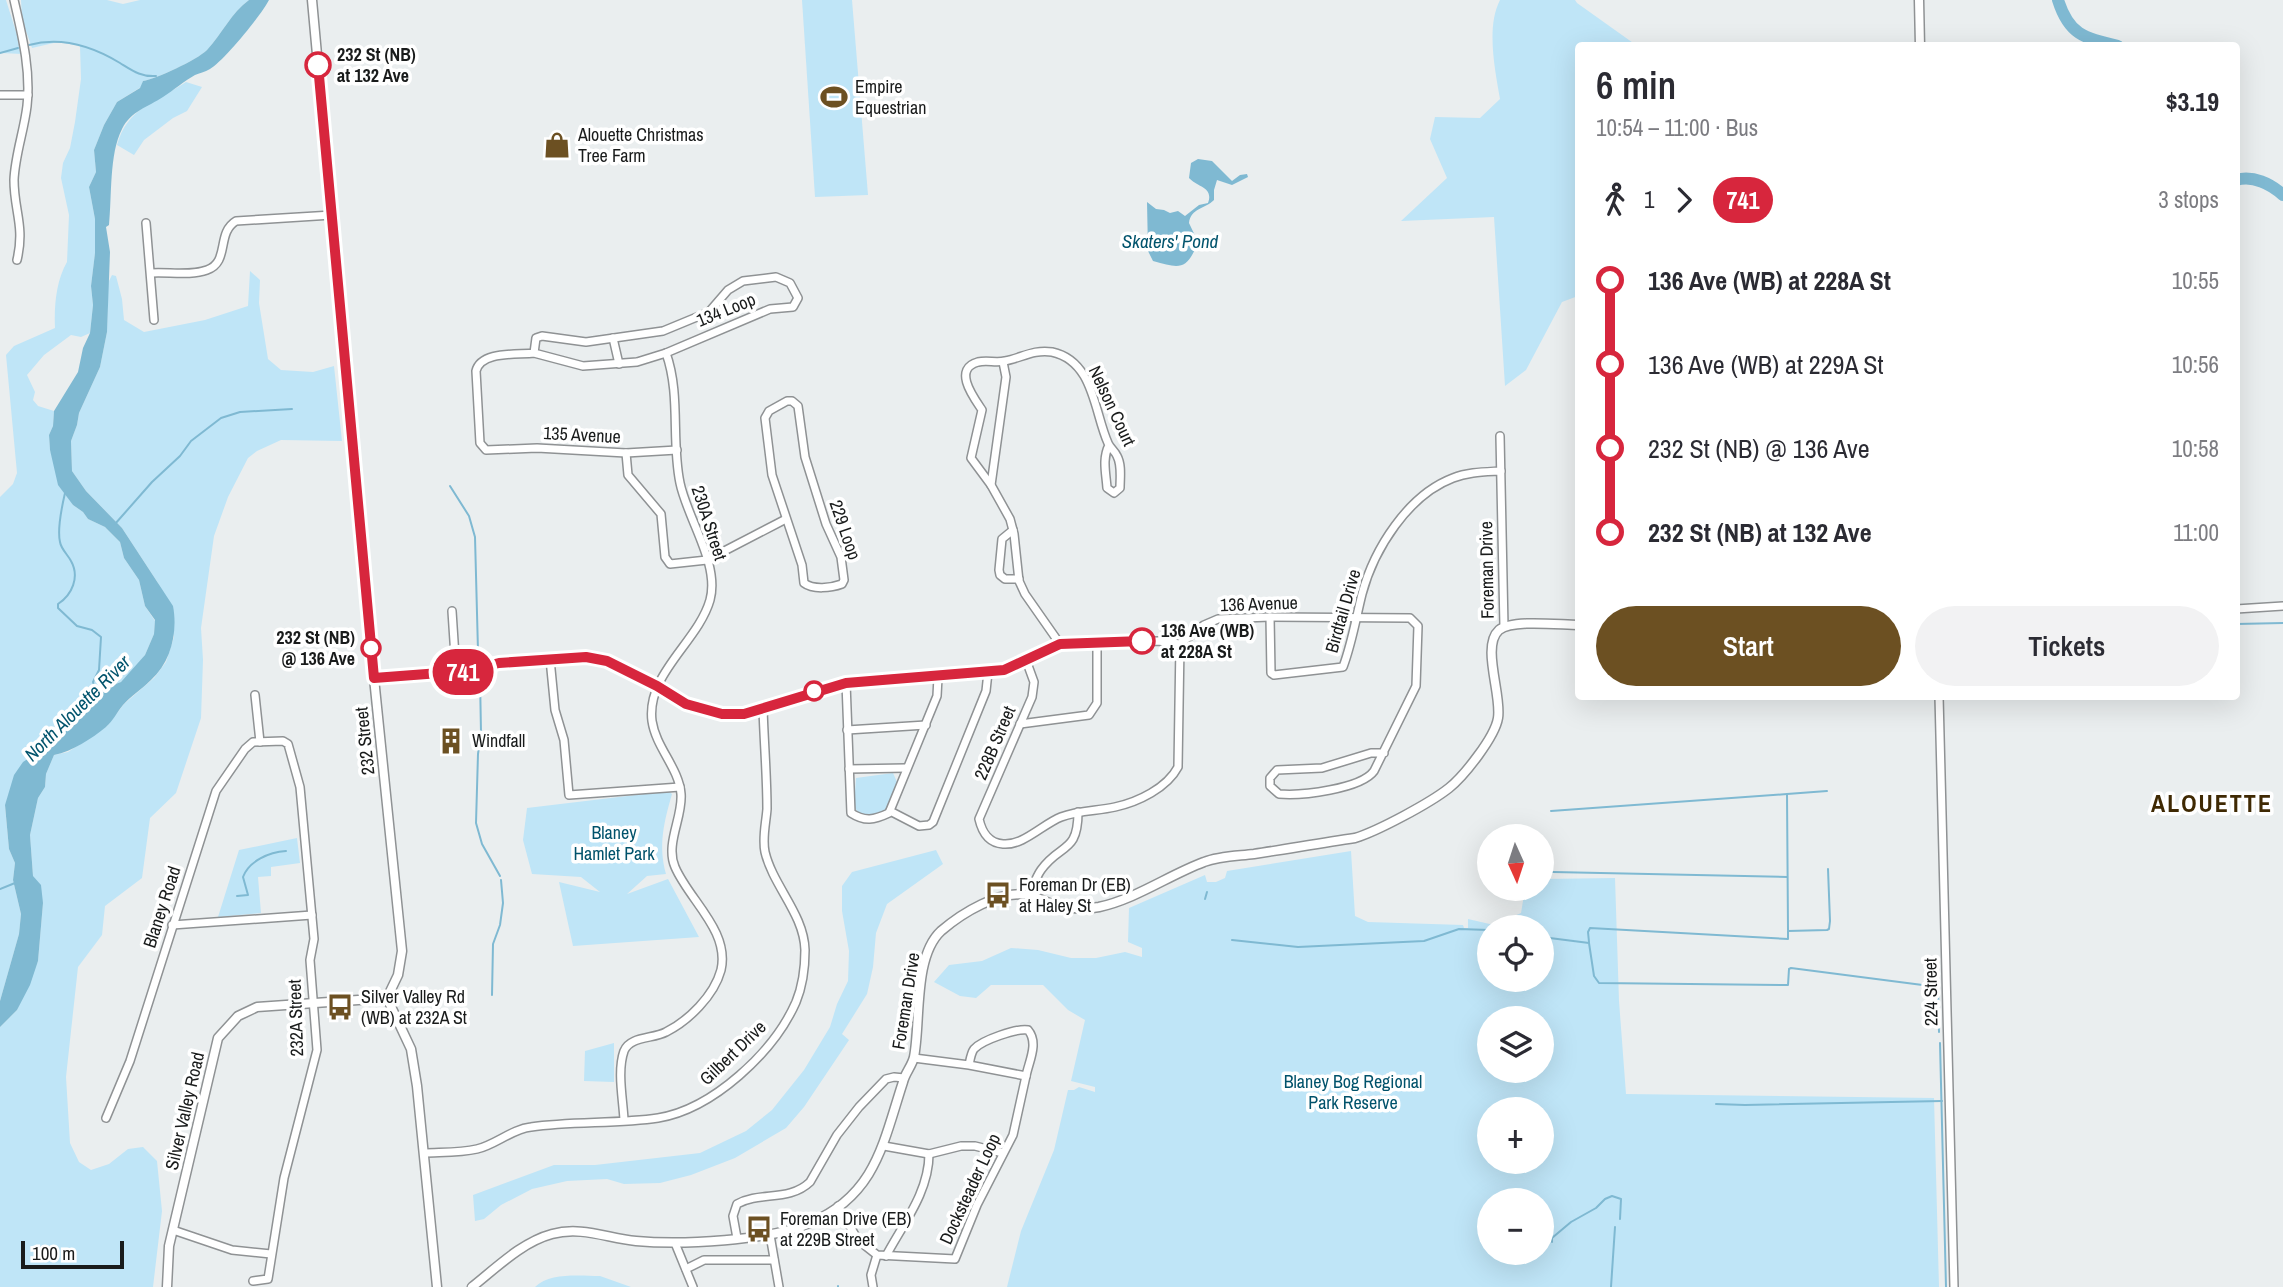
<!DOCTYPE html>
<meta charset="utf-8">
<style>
:root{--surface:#fff;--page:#f2f2f3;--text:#2b2b33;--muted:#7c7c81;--accent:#6c5022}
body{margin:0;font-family:"Archivo Narrow",sans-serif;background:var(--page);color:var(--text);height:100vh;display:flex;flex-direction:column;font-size:26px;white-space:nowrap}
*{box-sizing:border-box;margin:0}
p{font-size:23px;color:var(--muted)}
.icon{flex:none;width:38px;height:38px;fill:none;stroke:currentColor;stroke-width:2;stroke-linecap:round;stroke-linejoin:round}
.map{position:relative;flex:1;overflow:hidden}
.details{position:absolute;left:1575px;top:42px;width:665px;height:658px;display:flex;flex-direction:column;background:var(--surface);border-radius:7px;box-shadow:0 7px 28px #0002}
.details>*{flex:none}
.badge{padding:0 14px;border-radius:23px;font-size:24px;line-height:46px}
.needle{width:46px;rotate:177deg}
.fabs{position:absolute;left:1477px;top:824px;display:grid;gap:14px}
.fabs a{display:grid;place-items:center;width:77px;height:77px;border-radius:50%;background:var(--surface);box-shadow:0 7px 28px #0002;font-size:35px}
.scale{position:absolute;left:21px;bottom:18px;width:103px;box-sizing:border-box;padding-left:7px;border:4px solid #191b1b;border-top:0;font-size:19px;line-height:24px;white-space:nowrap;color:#191b1b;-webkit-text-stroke:5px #fff;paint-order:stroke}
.map>.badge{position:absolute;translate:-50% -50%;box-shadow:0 0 0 4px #fff}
.legs{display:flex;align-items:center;gap:10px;height:77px;padding:0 21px;font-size:23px}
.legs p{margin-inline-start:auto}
.overview{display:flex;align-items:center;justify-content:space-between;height:119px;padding:0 21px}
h1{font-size:38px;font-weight:600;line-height:52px}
.primary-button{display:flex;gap:14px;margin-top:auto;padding:14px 21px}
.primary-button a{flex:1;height:80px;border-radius:42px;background:var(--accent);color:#fff;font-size:28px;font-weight:600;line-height:80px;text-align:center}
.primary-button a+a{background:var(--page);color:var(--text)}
ul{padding:0 21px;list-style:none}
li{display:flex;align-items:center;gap:24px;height:84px;font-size:26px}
li i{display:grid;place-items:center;width:10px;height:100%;margin:0 9px;background:currentColor}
li i::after{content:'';width:18px;height:18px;margin:-9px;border:5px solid;border-radius:50%;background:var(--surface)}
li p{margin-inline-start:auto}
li:first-child i{background:linear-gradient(#0000 50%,currentColor 0)}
li:last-child i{background:linear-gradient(currentColor 50%,#0000 0)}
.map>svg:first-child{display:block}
</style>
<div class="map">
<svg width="2283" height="1287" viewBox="0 0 2283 1287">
<rect width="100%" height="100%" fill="#eaeeef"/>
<g fill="#bfe5f7" fill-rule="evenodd">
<path d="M0,0H6L23,54L0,53Z"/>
<path d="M21,0H107L123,4L140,0H249C231,13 222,34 207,50C197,60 156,79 143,81L141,87L117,102L104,125L94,150L96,172L89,187L95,219V253L91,286L93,305L90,333L81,337L71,335L44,355L27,375L35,392L33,400L38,406L54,411L53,426L49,435L50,450L73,505L83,512L88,519L105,527L120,542L124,558L139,580L145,606L155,621L154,634L145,655L136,667L121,682L102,689L85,713L53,742L37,752L10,791L5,806L9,849L15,863L13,880L21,914L19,934L0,1001V497L13,484L17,473L6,355L14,346L55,328C54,306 56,281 67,262L69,215L61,178L63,163L70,148L75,122L81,79L80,46L58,42L32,48L22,20Z"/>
<path d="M802,0H852L868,195L815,197Z"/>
<path d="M1500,0H1575L1577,3L1636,45L1578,46V296L1562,302L1526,370L1505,386L1494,217L1401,221L1447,178L1430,139L1435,117L1480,118L1500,99C1495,70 1486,27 1500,0Z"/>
<path d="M186,82L202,87L187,111L173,118L144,140L134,155L117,145C127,108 157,101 186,82Z"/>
<path d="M250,271L260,280L259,303L268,359L281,370L313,372L334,366L342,441L281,440L257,451L248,458L228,497L214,536L201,628L203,660L201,718L176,793L150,818L142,878L105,906L102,935L78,967L66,1077L70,1143L79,1162L91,1170L109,1164L128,1149L143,1147L157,1161L162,1211L153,1287H0V1027L17,1010L38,961L43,903L33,876L30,835L38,798L45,787L46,774L54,755L68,752L107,726L124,704L154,678L166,662L174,637L158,583L122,528L86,491L72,471L71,441L77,425L79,413L100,367L107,332L108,283L112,275L116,276L122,299L124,320L144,332L205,320L248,306Z"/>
<path d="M893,773L897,782C890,803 887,821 860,814L854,807L856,778Z"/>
<path d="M663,787L672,794C664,822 658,845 666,874L647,876L627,894L668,879L699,937L573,946L559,882L600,892L581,877L532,874L523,840L527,808L644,794Z"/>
<path d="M297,838L300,863L271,867V876L258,877L261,913L218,917L239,850Z"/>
<path d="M936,850L943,864L887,904L876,933L873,967L867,994L842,1034L849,1040L804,1107L786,1128L735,1158L691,1175L660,1183L624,1184L607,1179L567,1181L532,1189L501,1205L484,1219L475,1221L473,1195L554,1165H595L700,1153L746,1131L772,1110L804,1070L830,1027L837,1004L848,981L849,951L842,911V886L852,872Z"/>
<path d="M1351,851L1355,916L1368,922L1463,925L1464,928H1468V919L1494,925L1521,913L1525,889H1542V879L1615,878L1619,1001L1626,1094L1934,1098L1939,1287H1007L1021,1231L1054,1150L1068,1090H1074L1079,1087L1095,1092V1087L1071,1081L1085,1020L1068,1010L1043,985H991L976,998L960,996L934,982L949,965L982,961L1011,948L1038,950L1071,958H1096L1125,952L1142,957V948L1128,942L1129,908L1205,875L1207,882H1216L1225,878L1227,871ZM1489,928H1542V980H1489ZM1489,1018H1542V1071H1489ZM1489,1110H1542V1162H1489ZM1489,1200H1542V1253H1489Z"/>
<path d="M614,1043V1082L584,1081L585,1051Z"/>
<path d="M600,1276L631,1287H535C550,1272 581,1276 600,1276Z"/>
</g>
<g fill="#7fb9d2">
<path d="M249,0H269C262,14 223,62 210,69C205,72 199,73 195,75C184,81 174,90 163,97C148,107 131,111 122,129C109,154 112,197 109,225L106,227L110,252L107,332L100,367L79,413L77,425L71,441L72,471L86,491L122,528L173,606C178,632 171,662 151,680C142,689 131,696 123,705C117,712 113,721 106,727C91,739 73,751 54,755L46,774L45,787L38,798L30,835L33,876L41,885L43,903L38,961L30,985L17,1010L0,1027V1001L19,934L21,914L13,880L15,863L9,849L5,805L14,775L23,762L53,742L85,713L102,689L121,682L145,655L154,634L155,620L145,606L139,580L124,558L120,542L105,527L88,519L83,512L73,505L58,485L50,450L49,435L53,426L54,411L78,372L83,348L90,333L93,305L91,286L95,253V219L89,187L96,172L94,150L104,125L117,102L140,88L143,81C156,79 197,60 207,50C222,34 231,13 249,0Z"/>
<path d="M1198,159L1212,161L1232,181L1240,175L1247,174L1248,177L1232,185L1217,180L1214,190V200C1205,209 1191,208 1189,223L1198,242C1187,270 1181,269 1153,261L1148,251L1147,202L1156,209L1164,210L1170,213L1178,211L1185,216L1199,205L1208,203C1214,187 1197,187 1189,178L1191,163Z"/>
</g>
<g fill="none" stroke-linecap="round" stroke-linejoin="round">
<g stroke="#7fb9d2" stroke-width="2">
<path d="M29,45C62,36 92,46 120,63C133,71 141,77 156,76"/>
<path d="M0,53L18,48"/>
<path d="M450,486L469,516L475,537L478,651"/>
<path d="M65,493C62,506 57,529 60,542C61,549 68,555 71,561C80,577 72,595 58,604V608L77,626L92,630L101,637L99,670L93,682L97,694"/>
<path d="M115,524L152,482L180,456L191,441L221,418L240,412L292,409"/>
<path d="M2236,624L2283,623"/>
<path d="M480,677L481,733L478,754L476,823L482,844L500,876"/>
<path d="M1551,811L1787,794"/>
<path d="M1553,872L1787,877"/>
<path d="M0,889L15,883"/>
<path d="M237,896L248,895L243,877C249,861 269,852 286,851"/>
<path d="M1205,899L1207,892"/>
<path d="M1788,930L1787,794L1827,791"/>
<path d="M1542,937L1589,943L1594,976L1599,983L1788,985L1789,969L1791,968L1938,987L1939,1032"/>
<path d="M1232,940L1298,947L1424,941L1459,929L1489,930"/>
<path d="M1589,942L1588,932L1590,928L1788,939V931L1827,930L1829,929L1830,921L1828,869"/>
<path d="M492,995L493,944L500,925L503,903L501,880"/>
<path d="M1940,1043L1946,1287"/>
<path d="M1716,1104L1745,1105L1942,1101"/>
<path d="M1552,1242V1238L1571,1222L1596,1208L1605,1199L1612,1196L1621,1199L1620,1219"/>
<path d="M838,1287V1286"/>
<path d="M1611,1287L1615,1227"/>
</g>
<g stroke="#7fb9d2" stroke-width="12">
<path d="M2058,0C2069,35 2084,38 2118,46"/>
<path d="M2236,180C2253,175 2271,184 2283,195"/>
</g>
<g stroke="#8f9294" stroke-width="10">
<g id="minor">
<path d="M14,0C22,35 31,70 27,106C24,131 15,155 14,180C14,211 25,226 17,260"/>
<path d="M0,95H28"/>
<path d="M146,223L154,320"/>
<path d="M152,273C169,272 191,276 207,270C230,262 216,233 236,221L332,215"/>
<path d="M613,338L619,364"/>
<path d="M534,353L583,366L637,362L666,353L770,309L793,307L798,298L790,283L776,277L743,281L728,290L709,312L663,331L586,342L542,336L536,338L534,353C516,355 481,351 476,371L480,443L486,450L537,448L626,453L677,450"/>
<path d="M1003,362L1006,377L991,485L1010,519L1014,534L1019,581L1025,594L1060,644"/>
<path d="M787,401H792L798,406L805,457L826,524L841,557L844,580L842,584C831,588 813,590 804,583L802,565L772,475L765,418L769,411Z"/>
<path d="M1500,436L1504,627"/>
<path d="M626,453L628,475L661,514L665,557L670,564L707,560L786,519"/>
<path d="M991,485L971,458L982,410C974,398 952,369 978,362C987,360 996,363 1005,361C1021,358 1034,349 1052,352C1094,361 1094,412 1108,443C1110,448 1115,451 1117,456C1122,465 1120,478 1120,488L1114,493L1107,488C1106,473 1102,459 1109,445"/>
<path d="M1013,530L1002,539L999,570L1000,575L1005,579H1019"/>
<path d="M2236,609L2283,606"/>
<path d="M452,611L456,672"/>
<path d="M1270,617L1271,673L1274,675L1343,667C1352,643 1356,618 1362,594C1374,549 1408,495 1453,478C1468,472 1484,472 1501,471"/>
<path d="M550,659L555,710L564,740L569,795L680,787"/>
<path d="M1026,660L1034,682L1032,697L979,819C982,832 988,843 1003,844C1023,846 1043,824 1061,817C1079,810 1098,811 1115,807C1138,802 1167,788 1178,767L1180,644"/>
<path d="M374,678L466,671L499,663L586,657L607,661L657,686L686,704L722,714H744L846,683L1004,670L1060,644L1158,641L1180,644L1204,625L1218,619L1270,617L1410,618L1418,626L1416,686L1374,771C1361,789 1301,796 1279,794L1270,786V778L1277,770L1322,768L1371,753H1384"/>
<path d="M846,683L851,813C865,822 874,820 889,813L937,696L938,677"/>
<path d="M255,695L260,742"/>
<path d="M1939,696L1954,1287"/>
<path d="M1020,724L1089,715L1097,703V642"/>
<path d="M847,730L926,725"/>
<path d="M849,769L906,768"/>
<path d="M890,811L919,826L929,825L933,822L986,691L988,672"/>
<path d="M1029,895C1033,887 1036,877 1041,870C1060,843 1078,854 1078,812"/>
<path d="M172,925L312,915"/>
<path d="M914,1058L969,1065C970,1060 971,1053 974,1049C982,1040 1017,1028 1028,1030C1039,1043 1029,1061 1026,1076L969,1065"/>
<path d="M106,1118L130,1061L216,791L245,749L253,742L283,741L288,744L300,787L314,939L310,960L317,1050L284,1178L268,1279L253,1281"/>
<path d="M624,1120C623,1099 617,1071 624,1051C630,1036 653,1039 666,1032C688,1021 714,996 721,970C730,931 689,900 675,867C665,844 683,817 681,794C679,768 656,748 652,721C646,674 698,642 710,600C720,564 687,518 680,483C671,440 681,395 666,353"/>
<path d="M884,1146L929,1154L961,1146H975L1003,1153"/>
<path d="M424,1153C441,1152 460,1153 477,1149C495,1145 512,1129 531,1127C572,1121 618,1124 658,1118C713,1109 774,1052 796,1002C803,985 805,967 805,950C804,914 773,886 765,852C762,838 766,823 767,809C767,776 764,742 763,708"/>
<path d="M838,1206L858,1240L877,1255L955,1259L977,1205L1013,1135L1026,1076"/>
<path d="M173,1230L232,1250L271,1254"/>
<path d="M770,1235L779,1287"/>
<path d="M737,1238L733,1216L737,1204C760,1191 789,1202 810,1182L837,1135L859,1107L886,1079L894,1077L904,1078"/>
<path d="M675,1243L693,1287"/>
<path d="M886,1256C903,1224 929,1192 929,1154"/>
<path d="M686,1269L704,1260H774"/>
<path d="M873,1287L871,1275L877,1255"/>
</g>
</g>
<g stroke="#8f9294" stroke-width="11">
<g id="tertiary">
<path d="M312,0L374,678L402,951L398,975L387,998"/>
<path d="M1919,0L1920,46"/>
<path d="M387,998L411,1049L417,1086L437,1287"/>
<path d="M167,1287L169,1246L218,1038L238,1016L257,1007L387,998"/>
<path d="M472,1287C496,1268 522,1242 552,1234C581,1226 607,1238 636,1241C680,1245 770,1241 810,1223C876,1195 883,1143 903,1082C905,1073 912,1066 914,1057C921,1022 913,957 941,931C962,913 999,890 1028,895C1035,896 1042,900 1049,903C1065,908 1083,910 1099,907C1136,899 1169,875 1204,862C1219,856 1237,856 1254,854C1287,849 1321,843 1355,838C1378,831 1430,803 1449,788C1464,776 1495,737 1498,718C1502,695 1481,646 1499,630C1513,619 1560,625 1578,625"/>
</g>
</g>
<use href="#minor" stroke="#fff" stroke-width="7"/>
<use href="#tertiary" stroke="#fff" stroke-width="8"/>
</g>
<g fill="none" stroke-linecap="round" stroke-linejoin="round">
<g stroke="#fff" stroke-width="16">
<path id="line-1" d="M318,65L374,678L466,671L499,663L586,657L607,661L657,686L686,704L722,714H744L846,683L1004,670L1060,644L1142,641"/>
</g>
<use href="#line-1" stroke="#d7263d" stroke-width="10"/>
</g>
<defs>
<g id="stadium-bare" transform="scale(2.1)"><path d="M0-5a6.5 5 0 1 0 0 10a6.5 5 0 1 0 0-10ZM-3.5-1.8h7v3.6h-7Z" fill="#6c5022" stroke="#fff" stroke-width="2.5" paint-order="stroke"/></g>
<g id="shop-bare" transform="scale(2.1)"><path d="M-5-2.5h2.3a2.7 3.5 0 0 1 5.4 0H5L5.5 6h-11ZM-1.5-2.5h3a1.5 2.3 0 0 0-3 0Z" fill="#6c5022" stroke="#fff" stroke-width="2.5" paint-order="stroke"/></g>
<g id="building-bare" transform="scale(2.1)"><path d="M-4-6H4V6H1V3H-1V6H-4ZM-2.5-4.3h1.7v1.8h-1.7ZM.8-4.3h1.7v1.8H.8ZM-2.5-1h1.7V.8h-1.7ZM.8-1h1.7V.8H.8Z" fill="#6c5022" stroke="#fff" stroke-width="2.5" paint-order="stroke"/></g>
<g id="bus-bare" transform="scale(2.1)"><path d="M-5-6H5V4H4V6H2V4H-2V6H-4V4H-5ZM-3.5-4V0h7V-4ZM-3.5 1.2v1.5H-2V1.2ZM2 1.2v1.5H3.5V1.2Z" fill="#6c5022" stroke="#fff" stroke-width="2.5" paint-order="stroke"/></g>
</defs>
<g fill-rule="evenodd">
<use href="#stadium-bare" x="834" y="97"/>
<use href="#shop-bare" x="557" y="145"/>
<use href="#building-bare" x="451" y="741"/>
<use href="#bus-bare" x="998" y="895"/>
<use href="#bus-bare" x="340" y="1007"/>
<use href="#bus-bare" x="759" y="1229"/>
</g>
<g fill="#fff" stroke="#d7263d" stroke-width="3.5">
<circle cx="318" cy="65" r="12"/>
<circle cx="1142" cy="641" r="12"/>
<circle cx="371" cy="648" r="9"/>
<circle cx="814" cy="691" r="9"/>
</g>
<g text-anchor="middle" stroke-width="7" stroke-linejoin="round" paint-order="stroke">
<g font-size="18" font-weight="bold" fill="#191b1b" stroke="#fff" text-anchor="start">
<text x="337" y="61">232 St (NB)<tspan x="337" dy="21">at 132 Ave</tspan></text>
<text x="1161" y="637">136 Ave (WB)<tspan x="1161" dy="21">at 228A St</tspan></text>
<text x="355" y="644" text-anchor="end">232 St (NB)<tspan x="355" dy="21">@ 136 Ave</tspan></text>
</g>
<g font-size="18" fill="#191b1b" stroke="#fff" text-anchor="start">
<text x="855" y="93">Empire<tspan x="855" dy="21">Equestrian</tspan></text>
<text x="578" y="141">Alouette Christmas<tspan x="578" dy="21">Tree Farm</tspan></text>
<text x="472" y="747">Windfall</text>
<text x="1019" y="891">Foreman Dr (EB)<tspan x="1019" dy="21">at Haley St</tspan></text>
<text x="361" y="1003">Silver Valley Rd<tspan x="361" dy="21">(WB) at 232A St</tspan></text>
<text x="780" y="1225">Foreman Drive (EB)<tspan x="780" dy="21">at 229B Street</tspan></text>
</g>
<g font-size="18" fill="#191b1b" stroke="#fff">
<text transform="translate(726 310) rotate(-22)" y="6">134 Loop</text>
<text transform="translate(1112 406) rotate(65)" y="6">Nelson Court</text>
<text transform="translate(582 435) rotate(3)" y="6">135 Avenue</text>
<text transform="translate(709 523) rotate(72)" y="6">230A Street</text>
<text transform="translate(845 530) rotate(71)" y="6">229 Loop</text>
<text transform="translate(1487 570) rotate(-91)" y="6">Foreman Drive</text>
<text transform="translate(1259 604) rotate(-2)" y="6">136 Avenue</text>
<text transform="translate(1343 611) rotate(-74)" y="6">Birdtail Drive</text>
<text transform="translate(365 741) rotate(-96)" y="6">232 Street</text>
<text transform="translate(995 743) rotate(-67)" y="6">228B Street</text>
<text transform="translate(162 907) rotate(-72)" y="6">Blaney Road</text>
<text transform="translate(1931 992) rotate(-91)" y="6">224 Street</text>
<text transform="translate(906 1001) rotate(-81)" y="6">Foreman Drive</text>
<text transform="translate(296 1018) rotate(-92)" y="6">232A Street</text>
<text transform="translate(733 1053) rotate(-44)" y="6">Gilbert Drive</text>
<text transform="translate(185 1111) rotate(-77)" y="6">Silver Valley Road</text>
<text transform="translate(970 1189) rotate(-65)" y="6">Docksteader Loop</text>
</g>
<g font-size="18" fill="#00526b" stroke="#fff">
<text x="614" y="839">Blaney<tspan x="614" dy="21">Hamlet Park</tspan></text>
<text x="1353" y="1088">Blaney Bog Regional<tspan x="1353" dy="21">Park Reserve</tspan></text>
</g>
<g font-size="19" font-style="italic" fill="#02546d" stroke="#fff">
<text x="1170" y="248">Skaters' Pond</text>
<text transform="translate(77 708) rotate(-45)" y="7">North Alouette River</text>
</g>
<g font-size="24" font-weight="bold" letter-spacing="2" fill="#3f2903" stroke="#fff">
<text x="2212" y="812">ALOUETTE</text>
</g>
</g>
</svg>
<div class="fabs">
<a><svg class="needle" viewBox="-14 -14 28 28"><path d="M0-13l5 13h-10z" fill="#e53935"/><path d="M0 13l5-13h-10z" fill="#7c7c81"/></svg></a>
<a><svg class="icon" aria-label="locate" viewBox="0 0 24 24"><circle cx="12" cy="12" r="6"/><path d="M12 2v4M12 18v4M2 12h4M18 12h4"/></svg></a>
<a><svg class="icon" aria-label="layers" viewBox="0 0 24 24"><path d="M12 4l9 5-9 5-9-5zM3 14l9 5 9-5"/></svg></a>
<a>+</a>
<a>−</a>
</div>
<div class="scale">100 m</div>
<b class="badge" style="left:463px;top:672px;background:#d7263d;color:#fff">741</b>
<section class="details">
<div class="overview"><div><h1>6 min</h1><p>10:54 – 11:00 · Bus</p></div><b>$3.19</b></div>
<div class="legs"><svg class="icon" aria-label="walk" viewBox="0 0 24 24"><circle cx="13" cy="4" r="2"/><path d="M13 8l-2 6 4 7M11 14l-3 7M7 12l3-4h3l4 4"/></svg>1<svg class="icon" aria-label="forward" viewBox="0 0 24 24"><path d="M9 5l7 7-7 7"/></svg><b class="badge" style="background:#d7263d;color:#fff">741</b><p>3 stops</p></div>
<ul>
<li><i style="color:#d7263d"></i><b>136 Ave (WB) at 228A St</b><p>10:55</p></li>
<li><i style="color:#d7263d"></i><span>136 Ave (WB) at 229A St</span><p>10:56</p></li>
<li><i style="color:#d7263d"></i><span>232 St (NB) @ 136 Ave</span><p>10:58</p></li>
<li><i style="color:#d7263d"></i><b>232 St (NB) at 132 Ave</b><p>11:00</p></li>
</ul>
<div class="primary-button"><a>Start</a><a>Tickets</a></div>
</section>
</div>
